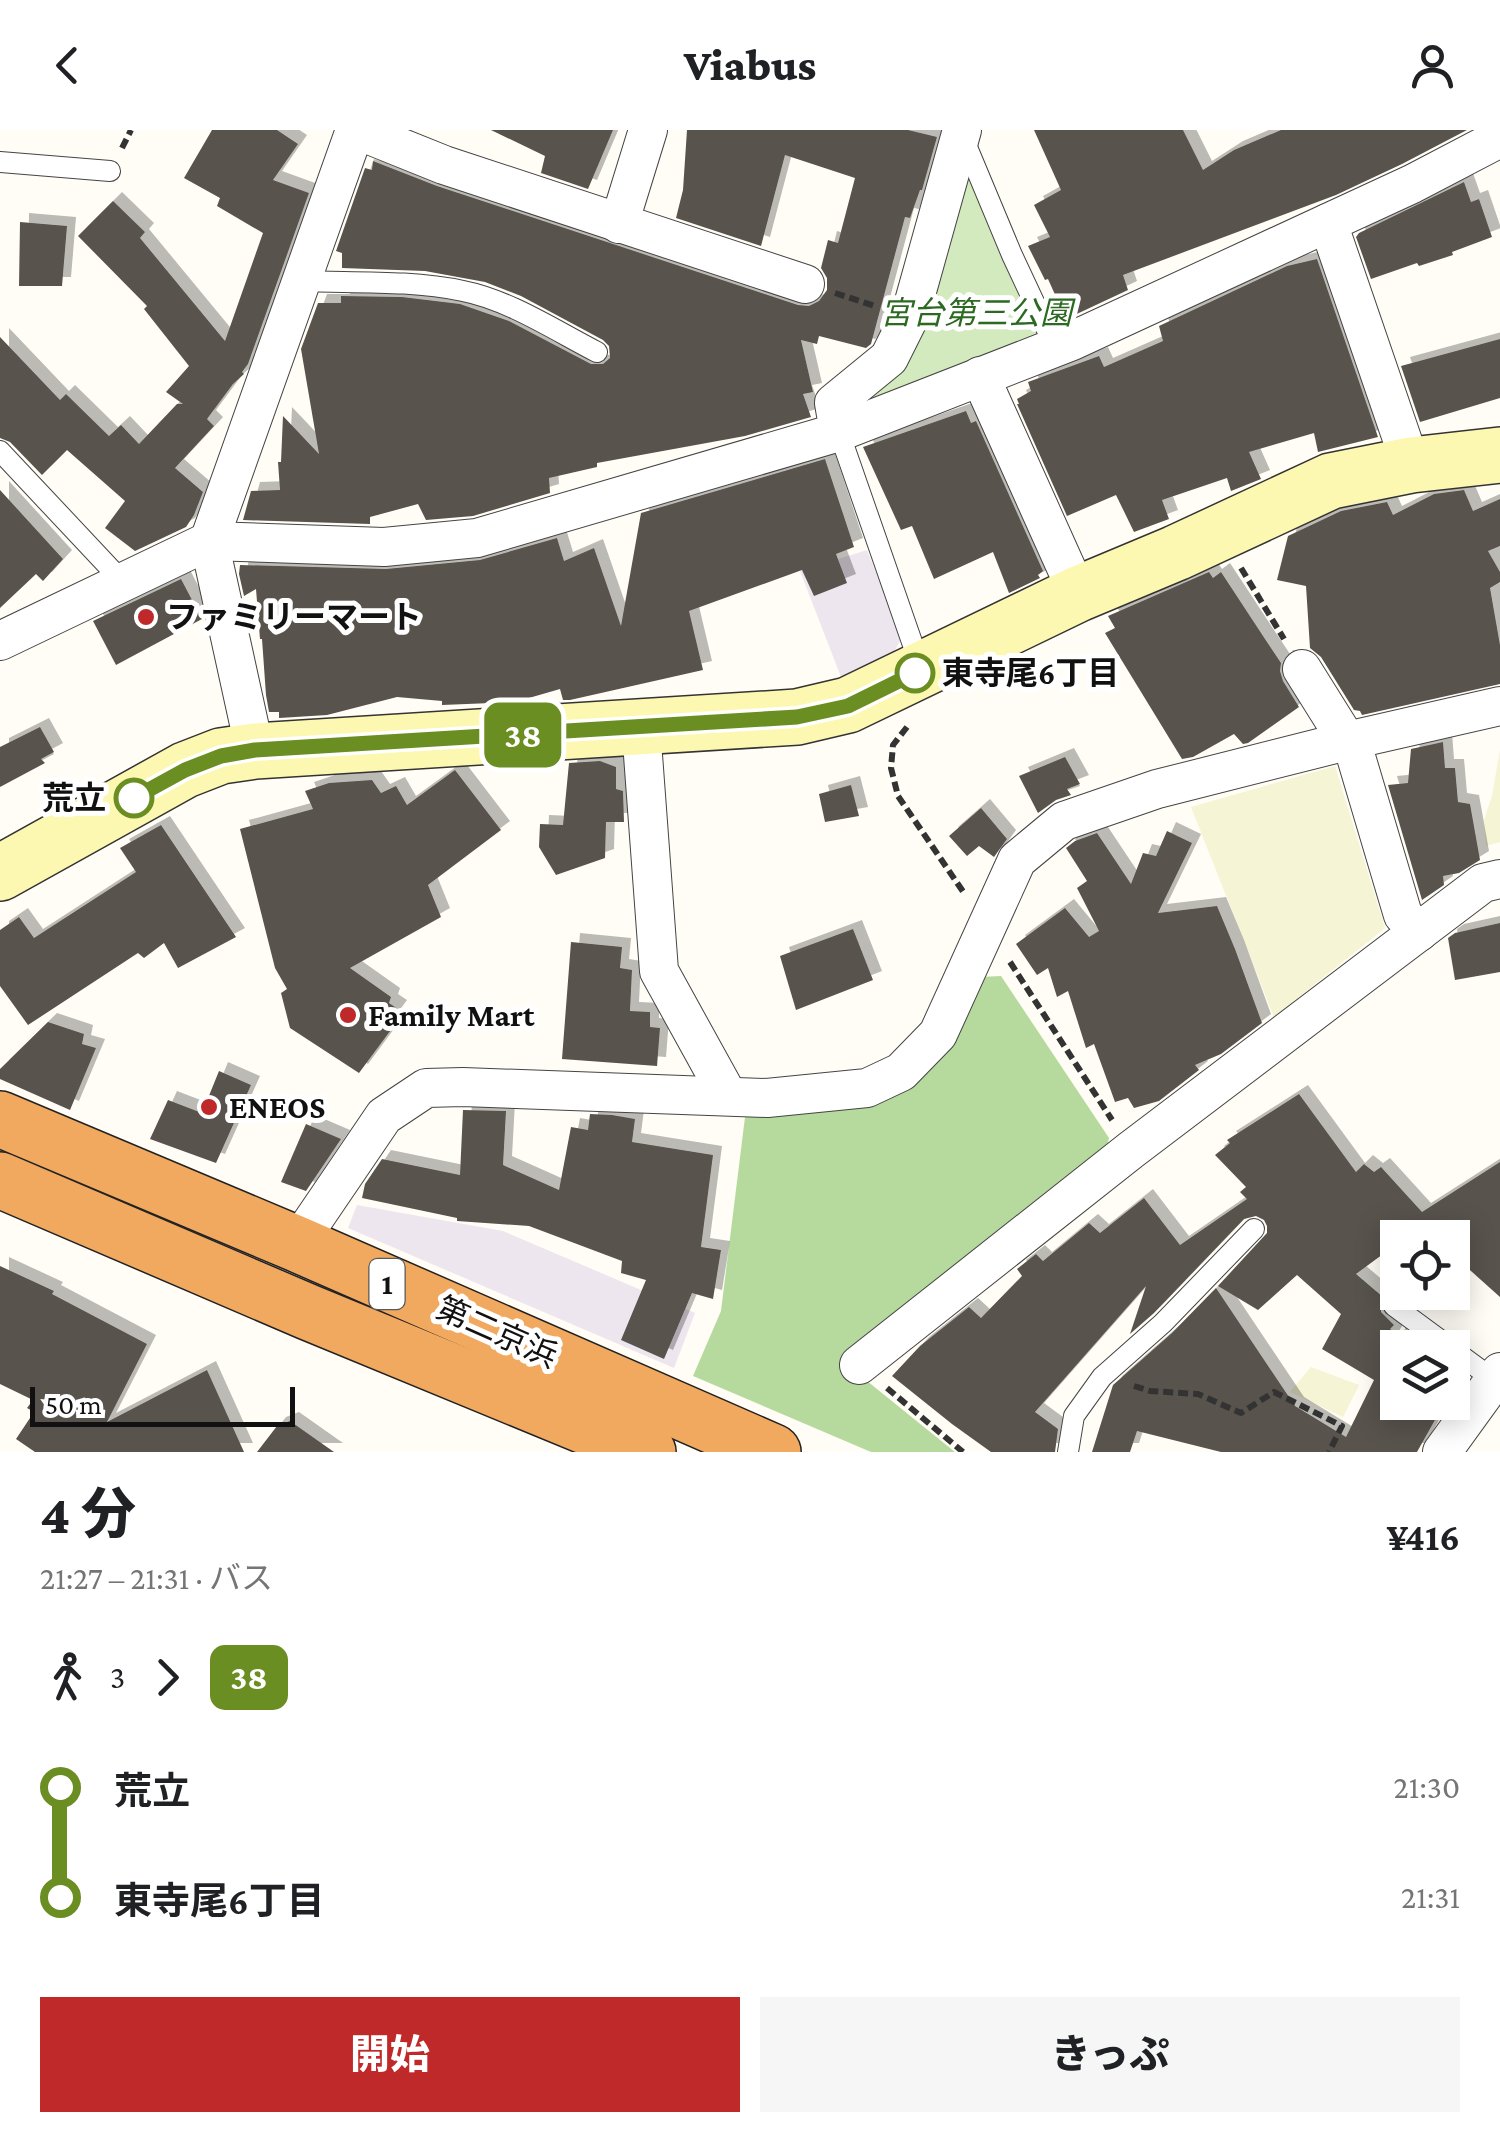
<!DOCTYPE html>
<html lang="ja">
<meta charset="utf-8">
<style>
:root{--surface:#fff;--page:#f6f6f6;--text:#202124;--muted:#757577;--accent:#c0292a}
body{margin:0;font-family:"Crimson Pro","Noto Sans JP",serif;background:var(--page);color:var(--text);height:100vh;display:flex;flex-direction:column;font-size:38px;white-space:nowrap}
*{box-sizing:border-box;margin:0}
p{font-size:32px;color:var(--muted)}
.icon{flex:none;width:55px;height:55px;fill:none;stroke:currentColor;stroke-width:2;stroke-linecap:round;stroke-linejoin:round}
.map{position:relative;height:1322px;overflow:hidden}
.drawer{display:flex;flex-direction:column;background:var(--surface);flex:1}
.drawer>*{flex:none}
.badge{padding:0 20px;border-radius:15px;font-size:35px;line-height:65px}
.controls{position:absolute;left:1380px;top:1090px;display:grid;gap:20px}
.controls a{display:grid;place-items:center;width:90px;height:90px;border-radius:0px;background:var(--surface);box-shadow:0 5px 25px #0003;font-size:50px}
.scale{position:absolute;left:30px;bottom:25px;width:265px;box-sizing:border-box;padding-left:10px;border:5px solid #111;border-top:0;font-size:28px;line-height:35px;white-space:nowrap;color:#111;-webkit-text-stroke:8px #fff;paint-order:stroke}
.map>.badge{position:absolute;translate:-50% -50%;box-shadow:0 0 0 5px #fff}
.legs{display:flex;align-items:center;gap:15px;height:110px;padding:0 40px;font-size:32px}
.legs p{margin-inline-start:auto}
.headline{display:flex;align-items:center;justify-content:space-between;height:170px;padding:0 40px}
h1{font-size:55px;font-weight:800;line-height:75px}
.primary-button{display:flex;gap:20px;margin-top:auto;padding:20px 40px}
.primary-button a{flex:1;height:115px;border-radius:0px;background:var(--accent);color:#fff;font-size:40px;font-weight:800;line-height:115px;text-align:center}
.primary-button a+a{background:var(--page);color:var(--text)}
ul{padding:0 40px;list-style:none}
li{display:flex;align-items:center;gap:35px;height:110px;font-size:38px}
li i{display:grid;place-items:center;width:15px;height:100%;margin:0 12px;background:currentColor}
li i::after{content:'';width:25px;height:25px;margin:-12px;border:8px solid;border-radius:50%;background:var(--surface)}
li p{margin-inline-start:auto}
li:first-child i{background:linear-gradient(#0000 50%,currentColor 0)}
li:last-child i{background:linear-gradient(currentColor 50%,#0000 0)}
header{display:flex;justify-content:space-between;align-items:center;height:130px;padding:0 40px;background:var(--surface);font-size:45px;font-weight:800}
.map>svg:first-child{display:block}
</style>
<header><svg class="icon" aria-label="back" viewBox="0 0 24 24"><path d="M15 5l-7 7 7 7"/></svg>Viabus<svg class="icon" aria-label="person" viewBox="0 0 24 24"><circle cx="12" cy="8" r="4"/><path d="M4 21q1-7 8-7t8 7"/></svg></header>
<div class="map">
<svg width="1500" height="1322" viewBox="0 0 1500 1322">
<defs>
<filter id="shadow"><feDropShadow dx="9" dy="-9" stdDeviation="0" flood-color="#0004"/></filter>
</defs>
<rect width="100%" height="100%" fill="#fffdf5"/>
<g fill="#eee6ef">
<path d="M867,420L902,507L892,526L841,547L800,441Z"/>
<path d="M357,1075L503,1101L695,1183L674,1238L348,1098Z"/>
</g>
<g fill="#f5f4d4">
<path d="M1500,620V712L1486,716L1484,690L1492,666Z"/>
<path d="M1335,636L1385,798L1274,887L1191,677Z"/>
<path d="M1311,1237L1359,1255L1343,1287L1290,1262Z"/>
</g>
<path fill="#d3eabe" d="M967,36L1041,209L860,275Z"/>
<path fill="#b6da9d" d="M1001,846L1109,1008L1104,1028L846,1234L955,1322H871L693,1246L721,1181L746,979L840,974L980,847Z"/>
<g fill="#59524d" filter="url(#shadow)">
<path d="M212,0H277L298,14L273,50L309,63L248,234L242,242L244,244L233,254L207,289L214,296L175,338L203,362L194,385L186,397L135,421L105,398L125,371L67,320L42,345L10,312L0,308V207L60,270L66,264L109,306L121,295L139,314L177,274H183L166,262L189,236L144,179L147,176L78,106L113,71L145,102L140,108L225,211L263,103L217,76L220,68L184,48Z"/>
<path d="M491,0H613L588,59L541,43L545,26Z"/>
<path d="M687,0H908L937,7L922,60H920L910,88L905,87L871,214L866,218L819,206L817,214L801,210L813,262L803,264L811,287L745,306L597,333V337L549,348L550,363L473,386L426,390L418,374L370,387V394L243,390L251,361L280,360L278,332H281L283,286L319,324L301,219L318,173H341V166L402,167L460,174L509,191L591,234H603L610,228L609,216L603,210L521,166L485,152L425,141L342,138V123L336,121L365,38L372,40L373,31L437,56L798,175L809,176L819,171L827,160V148L821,138L828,110L838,113L855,48L785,25L761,116L676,88L683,60Z"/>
<path d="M1034,0H1183L1203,40L1234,20L1281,0H1467L1402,34L1336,65L1123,145L1128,160L1066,189L1048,149L1045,150L1028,116L1050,107L1034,75L1061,60Z"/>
<path d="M1464,52L1471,72L1479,69L1492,107L1452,122L1453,125L1419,136L1417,133L1371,149L1356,107L1359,103Z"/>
<path d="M20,92L67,96L62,156H19Z"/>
<path d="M1317,129L1378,307L1318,322L1314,303L1249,322L1261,349L1231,361L1227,348L1162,370L1169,389L1134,402L1116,365L1067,386L1017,274H1019L1017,269L1031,261L1028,252L1099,226L1104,237L1163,211L1159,196L1287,136Z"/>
<path d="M1500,209V268L1420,292L1401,236Z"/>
<path d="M966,281L971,293L976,291L1043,441L1038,445L1040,448L1009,463L993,422L934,449L912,396L901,400L863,317Z"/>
<path d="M825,329L854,417L836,424L847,453L814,466L802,440L689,481L703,540L570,570H563L560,559L515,572L442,575V571L397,567L327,585L279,588V582H269L266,565L262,509H260L256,459L244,466L239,444L240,435L386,439L480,430L557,408L564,431L594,418L621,496L641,383Z"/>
<path d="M0,360L63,429L43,451L36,444L0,478Z"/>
<path d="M1464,360L1473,381L1500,369V416L1488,421L1500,442V452L1490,458L1500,515V554L1362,585L1360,581L1354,580L1321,527L1310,518L1306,456L1277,450L1288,406L1341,381L1387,372L1393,385L1434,364Z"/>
<path d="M1209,442L1213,448L1221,442L1265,509L1281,533L1280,541L1283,551L1299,577L1248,613L1243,614L1234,604L1193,627L1182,629L1105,503L1115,498L1108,486Z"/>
<path d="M181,449L202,489L116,535L93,491Z"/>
<path d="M40,597L54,622L41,629L45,633L0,657V617Z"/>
<path d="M1443,612L1445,638H1455L1458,672L1470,674L1480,730L1459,743L1443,746L1444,755L1422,770L1388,655L1408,653L1411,619Z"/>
<path d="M1065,627L1080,654L1067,659L1071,665L1056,670L1038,683L1019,646Z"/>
<path d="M600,631L616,637V659L623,661L624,692H606L605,728L556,745L539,717L540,694L563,695L569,633Z"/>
<path d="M455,640L501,700L428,755L441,787L350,838L391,867L389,873L398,879L390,890L396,893L359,943L290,898L281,863L287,859L275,838L240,699L313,679L305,661L329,653L372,650L381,663L396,656L407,675Z"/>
<path d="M851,655L859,686L825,692L819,664Z"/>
<path d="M981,678L1007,709L994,727L979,716L967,726L949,706Z"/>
<path d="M161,695L236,807L178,838L164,813L144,828L138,823L28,895L0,856V800L19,787L34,808L136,742L120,718Z"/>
<path d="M1167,701L1192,713L1158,783L1217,776L1235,819L1262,893L1221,924L1195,935L1199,940L1159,971L1134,978L1128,968L1115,972L1094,914L1086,918L1068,861L1057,867L1048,838L1037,845L1016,814L1065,778L1089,807L1099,801L1077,758L1087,751L1066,718L1075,711L1097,703L1131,754L1143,723L1156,726Z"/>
<path d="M1500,793V842L1455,850L1448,808L1455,803Z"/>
<path d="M853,799L873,850L796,880L780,826Z"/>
<path d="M571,812L622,817L620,838L632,840L630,881L650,882V897L660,898L657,936L562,929Z"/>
<path d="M48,892L84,904L82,914L96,918L70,980L0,949V939Z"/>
<path d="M219,941L251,955L216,1033L150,1009L168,970L202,983Z"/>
<path d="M1299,964L1356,1042L1364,1034L1374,1042L1381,1037L1422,1082L1500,1032V1167L1452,1124V1107L1398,1108V1113L1356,1144L1383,1167L1381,1174V1182L1394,1195L1390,1199L1395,1202L1384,1219L1389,1221L1398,1204V1272H1445L1417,1322H1221L1137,1301L1130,1322H1092L1113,1255L1172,1203L1216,1158L1295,1276L1346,1307L1374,1250L1322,1219L1341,1184L1297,1145L1258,1180L1218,1156L1267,1103V1096L1264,1090L1256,1086L1244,1089L1154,1183L1130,1204L1146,1156L1035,1282L1058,1299L1055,1322H991L952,1294L892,1246L920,1216L969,1177L981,1188L1022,1146L1017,1139L1036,1124L1043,1131L1089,1093L1100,1103L1144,1068L1180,1115L1247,1069L1240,1062L1246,1057L1215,1025L1230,1013L1227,1010Z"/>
<path d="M463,980L506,981L503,1035L559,1060L571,997L588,1000L590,984L612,985L635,989L632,1012L713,1025L701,1117L721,1120L713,1169L692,1163L664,1229L621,1210L646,1150L621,1143L622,1131L529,1096L457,1091V1088L362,1068L365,1054L382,1029L460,1045Z"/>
<path d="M306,994L341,1009L306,1061L281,1052Z"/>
<path d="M0,1136L54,1161L52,1164L147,1214L107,1292L207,1240L244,1322H35L16,1309L34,1282L27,1278L33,1270L0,1254Z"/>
<path d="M290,1291L334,1322H257L277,1296Z"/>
</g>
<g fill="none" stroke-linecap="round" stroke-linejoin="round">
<g stroke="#444" stroke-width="22">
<g id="lane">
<path d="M964,10L1012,125L1055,217"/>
<path d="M0,32L110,41"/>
<path d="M301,151C354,153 411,150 463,161C509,170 556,201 597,222"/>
<path d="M839,302L921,538"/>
<path d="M0,321L123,452"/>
<path d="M1394,1176L1451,1218"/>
<path d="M1452,1219L1494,1250"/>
<path d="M1068,1322L1074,1286L1102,1247L1163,1193L1254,1099"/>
</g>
</g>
<g stroke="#444" stroke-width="40">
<g id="street">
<path d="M357,0L444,35L805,154"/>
<path d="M1328,93L1411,335"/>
<path d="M619,94L648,0"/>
<path d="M980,246L1078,464"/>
<path d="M839,302L834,273L889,228L910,186L962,0"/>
<path d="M0,511L209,411L384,417L477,408L839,302L1072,211L1412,54L1500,8"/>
<path d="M1302,539L1347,611"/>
<path d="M641,598L659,841L728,966"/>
<path d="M1351,610L1403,785L1419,802"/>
<path d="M255,621L209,411L355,0"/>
<path d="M297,1114L384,986L426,958L463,957L767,968L867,958L901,942L938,904L1017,730L1064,691L1157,659L1351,610L1500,576"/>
<path d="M859,1235L1131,1020L1483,753L1500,749"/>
<path d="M1442,1322L1500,1242"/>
</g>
</g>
<g stroke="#333" stroke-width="58">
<path id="secondary" d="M0,743L185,640L221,626L255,621L797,587L848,575L1078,464L1176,423L1331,351L1411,335L1500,325"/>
</g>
<g stroke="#222" stroke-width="58">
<g id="highway">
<path d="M0,989L297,1114L773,1322"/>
<path d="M0,1050L308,1182L648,1322"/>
</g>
</g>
<g stroke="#333" stroke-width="6" stroke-dasharray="10 5" stroke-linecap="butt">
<path d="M122,18L131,0"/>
<path d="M835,163L875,176"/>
<path d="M1241,438L1284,509"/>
<path d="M907,597L893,615L891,638L898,666L964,763"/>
<path d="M1010,832L1112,990"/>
<path d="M1134,1256L1150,1261L1198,1264L1241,1283L1274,1262L1342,1296L1329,1322"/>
<path d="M887,1258L963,1322"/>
</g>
<use href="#lane" stroke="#fff" stroke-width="20"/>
<use href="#street" stroke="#fff" stroke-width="38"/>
<use href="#secondary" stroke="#fdf8b1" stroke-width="55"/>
<use href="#highway" stroke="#f1a960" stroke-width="55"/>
</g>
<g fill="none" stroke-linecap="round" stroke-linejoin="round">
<g stroke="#fff" stroke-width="22">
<path id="line-1" d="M134,668L185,640L221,626L255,620L797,587L848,576L915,543"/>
</g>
<use href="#line-1" stroke="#6b8e23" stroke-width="15"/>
</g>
<g fill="#c0292a" stroke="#fff" stroke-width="4">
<circle cx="146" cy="487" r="10"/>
<circle cx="348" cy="885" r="10"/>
<circle cx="209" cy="977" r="10"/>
</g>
<g fill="#fff" stroke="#6b8e23" stroke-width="5">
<circle cx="915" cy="543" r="18"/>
<circle cx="134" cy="668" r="18"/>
</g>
<g text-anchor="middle" stroke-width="10" stroke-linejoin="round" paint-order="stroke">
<rect fill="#fff" stroke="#585858" stroke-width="2.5" x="369.5" y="1129" width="35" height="50" rx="8"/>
<g font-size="30" font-weight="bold" fill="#111">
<text x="387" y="1164">1</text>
</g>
<g font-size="32" font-style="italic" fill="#2c6921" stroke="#fff">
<text x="976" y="194">宮台第三公園</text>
</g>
<g font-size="32" font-weight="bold" fill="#111" stroke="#fff" text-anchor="start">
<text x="166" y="498">ファミリーマート</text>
<text x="368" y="896">Family Mart</text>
<text x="229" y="988">ENEOS</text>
</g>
<g font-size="32" font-weight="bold" fill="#111" stroke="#fff" text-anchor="start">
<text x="942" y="554">東寺尾6丁目</text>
<text x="106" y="679" text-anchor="end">荒立</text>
</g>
<g font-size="32" fill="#111" stroke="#fff">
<text transform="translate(497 1202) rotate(24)" y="11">第二京浜</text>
</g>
</g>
</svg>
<div class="controls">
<a><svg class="icon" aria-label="locate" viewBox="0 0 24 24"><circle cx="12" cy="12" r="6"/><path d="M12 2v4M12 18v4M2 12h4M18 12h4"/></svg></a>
<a><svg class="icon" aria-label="layers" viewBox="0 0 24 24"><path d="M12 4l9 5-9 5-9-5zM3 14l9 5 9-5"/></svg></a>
</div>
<div class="scale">50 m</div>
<b class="badge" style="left:523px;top:605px;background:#6b8e23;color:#fff">38</b>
</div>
<section class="drawer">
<div class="headline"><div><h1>4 分</h1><p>21:27 – 21:31 · バス</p></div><b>¥416</b></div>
<div class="legs"><svg class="icon" aria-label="walk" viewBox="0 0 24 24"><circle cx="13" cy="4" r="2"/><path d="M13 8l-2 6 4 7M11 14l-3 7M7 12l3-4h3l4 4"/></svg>3<svg class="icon" aria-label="forward" viewBox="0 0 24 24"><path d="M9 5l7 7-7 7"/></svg><b class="badge" style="background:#6b8e23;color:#fff">38</b></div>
<ul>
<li><i style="color:#6b8e23"></i><b>荒立</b><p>21:30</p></li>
<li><i style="color:#6b8e23"></i><b>東寺尾6丁目</b><p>21:31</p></li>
</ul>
<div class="primary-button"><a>開始</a><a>きっぷ</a></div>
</section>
